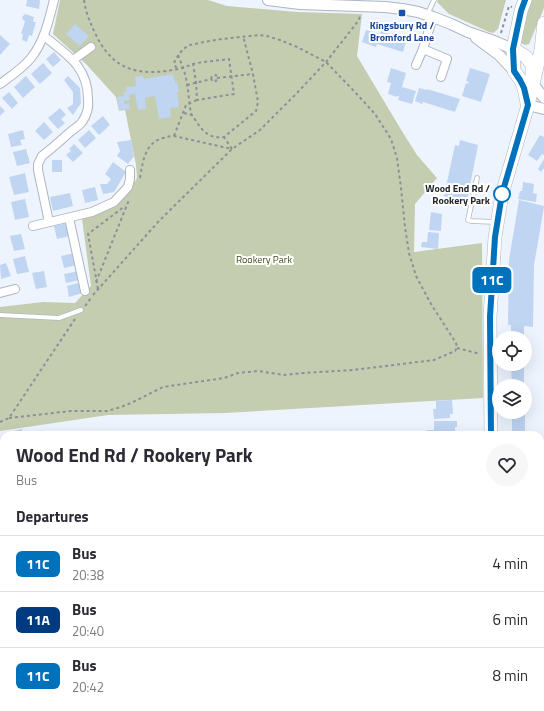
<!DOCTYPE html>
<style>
:root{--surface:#fff;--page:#f7f7f7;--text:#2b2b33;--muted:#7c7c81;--line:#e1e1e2}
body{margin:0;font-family:"Titillium Web",sans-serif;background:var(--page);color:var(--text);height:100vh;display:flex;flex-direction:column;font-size:15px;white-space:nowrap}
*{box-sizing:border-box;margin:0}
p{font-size:13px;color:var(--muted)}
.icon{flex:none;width:22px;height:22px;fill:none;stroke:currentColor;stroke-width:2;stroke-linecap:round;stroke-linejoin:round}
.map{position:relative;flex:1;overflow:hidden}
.sheet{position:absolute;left:0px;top:431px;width:544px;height:280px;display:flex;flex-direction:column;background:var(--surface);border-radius:12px 12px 0 0;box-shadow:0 4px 16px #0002}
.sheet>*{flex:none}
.badge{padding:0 8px;border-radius:6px;font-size:14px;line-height:26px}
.fabs{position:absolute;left:492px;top:331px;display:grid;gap:8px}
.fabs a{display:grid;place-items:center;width:40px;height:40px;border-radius:50%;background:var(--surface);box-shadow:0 4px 16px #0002;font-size:20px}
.map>.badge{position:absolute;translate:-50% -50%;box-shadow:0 0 0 2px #fff}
h2{padding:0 16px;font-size:15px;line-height:36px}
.round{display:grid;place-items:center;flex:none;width:42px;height:42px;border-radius:21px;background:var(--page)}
.overview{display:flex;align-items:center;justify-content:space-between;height:68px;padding:0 16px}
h1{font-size:19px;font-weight:700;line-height:30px}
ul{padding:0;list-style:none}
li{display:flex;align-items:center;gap:12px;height:56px;padding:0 16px;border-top:1px solid var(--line)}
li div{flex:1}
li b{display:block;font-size:15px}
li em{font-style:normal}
li .badge{min-width:44px;font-weight:700;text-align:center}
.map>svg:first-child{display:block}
</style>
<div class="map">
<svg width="544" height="711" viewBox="0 0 544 711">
<rect width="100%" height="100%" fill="#edf4fe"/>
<g fill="#c4cdaf">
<path d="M60,0H208L227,6L297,12L362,14L357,56L400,128L417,155L437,178L415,204L414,252L482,243L483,398L225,413L108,415L0,431V307L43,302L75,303L91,286L82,219L119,204L129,191L137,178L136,165L125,110L119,111L116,97L86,64L53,34Z"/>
<path d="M438,0H506L498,29L493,33L489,32L449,14L437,2Z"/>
<path d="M530,0H544V8L529,44L525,45L519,42Z"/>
</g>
<path fill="#adb695" d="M480,707H512L511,711H479Z"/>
<g fill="#c0d5f2">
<path d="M27,0H40L39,9L26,6Z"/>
<path d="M25,14L34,17L33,22H36L32,36L29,35L27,42L22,40L23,34H21L25,21L23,20L22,18L23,16Z"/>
<path d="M75,24L89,36L80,46L66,34Z"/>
<path d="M366,30L380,34L381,31L407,39L403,52L377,44L376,47L362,42Z"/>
<path d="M0,35L10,44L0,55Z"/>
<path d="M54,52L61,60L53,67L46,59Z"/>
<path d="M43,63L52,73L40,84L31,74Z"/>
<path d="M391,68L406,73L402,87L416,91L412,104L398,100L399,96H397V97L388,94L391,83L387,82Z"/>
<path d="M470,68L490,74L481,102L462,96L466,83L468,84L469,82L466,81Z"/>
<path d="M173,74L175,83L177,82L179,92H177L179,107L170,108L171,117L159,119L155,96L145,98L146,109L138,110L135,94L129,95L130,100L124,101V104L129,103L130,109L119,110L117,97L124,96L123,93L127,92L126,87L136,86L135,77L143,76L144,79Z"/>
<path d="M26,76L35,87L23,98L14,87Z"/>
<path d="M68,76L80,88L81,103L73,115L67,108L73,104V92L64,80Z"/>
<path d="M419,88L427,90V89L460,99L455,112L423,102L422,104L415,101Z"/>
<path d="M9,92L18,103L12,109L2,98Z"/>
<path d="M0,106L5,111L0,116Z"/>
<path d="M60,108L66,115L61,119L65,123L58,129L48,118Z"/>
<path d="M103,116L110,125L99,135L91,126Z"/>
<path d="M44,122L53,132L44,140L35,131Z"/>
<path d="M23,130L25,139L20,140L22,145L11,147L8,134Z"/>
<path d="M89,130L96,138L85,148L78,140Z"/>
<path d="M540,135L544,137V155L542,154L537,161L528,155Z"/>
<path d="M131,140L134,156L128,164L117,156L120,151L117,142Z"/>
<path d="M460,140L478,145L466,206L446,201L448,197L444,196L455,145L459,146Z"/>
<path d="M74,144L83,153L73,162L66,155L71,151L69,149Z"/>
<path d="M26,149L30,163L17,166L13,152Z"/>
<path d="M544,159V169H543L541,172L538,169Z"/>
<rect x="52" y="160" width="10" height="12"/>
<path d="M113,162L126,172L114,192L103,194L100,184H107L111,179L105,174Z"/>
<path d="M25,173L29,192L14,195L9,177Z"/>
<path d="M523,182L534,184L533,193L537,194L536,202L518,199L520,191H522Z"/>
<path d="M95,187L98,200L85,203L82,190Z"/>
<path d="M70,193L73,206L53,211L50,197Z"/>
<path d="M25,199L29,217L15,220L11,202Z"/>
<path d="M519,200L544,206V207L534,265L533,327L524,326V338H511V325H508L509,260Z"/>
<path d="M431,212L442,214L441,231L429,230Z"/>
<path d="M67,223L70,236L57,239L54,226Z"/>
<path d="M428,232L439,233L438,249L421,247L422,242H427Z"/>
<path d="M21,234L25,249L14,251L10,236Z"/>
<path d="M74,253L77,265L64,268L61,256Z"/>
<path d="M25,256L29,272L17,274L13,259Z"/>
<path d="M6,263L11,276L1,279L0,265Z"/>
<path d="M44,271L47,287L36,289L32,273Z"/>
<path d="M79,271L80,280L66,283L64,274Z"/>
<path d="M81,282L83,293L69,297L67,286Z"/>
<path d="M511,364H524V386H512Z"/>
<path d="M452,400L453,414H450V418L434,419L433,409H436V401Z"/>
<rect x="512" y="412" width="13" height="23"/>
<path d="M434,421H457V427H455V435H427V430H434Z"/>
<path d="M22,429L23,435H10L9,432Z"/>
<path d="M4,549V563H1L0,550Z"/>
<path d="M0,668L4,671V688L0,686Z"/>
<path d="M542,679L544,680V708L541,706L542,705L540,704V684Z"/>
<path d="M96,707H119V711L96,708Z"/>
<path d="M124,707H141L140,711L123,710Z"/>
<rect x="143" y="707" width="15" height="4"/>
<path d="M161,707H171L170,711H160Z"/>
<path d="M179,707H196V711H178Z"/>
<path d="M198,707L215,709L214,711H197Z"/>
<path d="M235,707H252L251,711H235Z"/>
<path d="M283,707H290V711H280V708L283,709Z"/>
<path d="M425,707H439V710L425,709Z"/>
<path d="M217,708L230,710V711H216Z"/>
</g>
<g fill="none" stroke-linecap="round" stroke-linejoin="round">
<g stroke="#afb6c0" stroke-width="5.5">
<g id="service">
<path d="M427,15L434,0"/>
<path d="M477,178L468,220L471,221L495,222"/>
<path d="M0,315L59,318L81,310"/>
<path d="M540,454H544"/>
</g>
</g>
<g stroke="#afb6c0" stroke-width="10">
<g id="minor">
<path d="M44,36C66,54 88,66 88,99C89,107 87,115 82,122C78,127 72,130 68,134C59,142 51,149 42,156L38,164V170L49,222"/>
<path d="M423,49L447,59L441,77"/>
<path d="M73,60L91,47"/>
<path d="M416,65L423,49L433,17"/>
<path d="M0,84C11,76 23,68 31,58C44,42 49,20 54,0"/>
<path d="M69,218L85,291"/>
<path d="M33,226L92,212L114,202L128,187L130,179V170"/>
<path d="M0,293L15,289"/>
<path d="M0,482L4,501"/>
<path d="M0,527L4,526"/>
<path d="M540,586H544"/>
</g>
</g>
<g stroke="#afb6c0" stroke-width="12">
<g id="tertiary">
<path d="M268,0L300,4L385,7L402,9L418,12L433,17L451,24L468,32L494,41L513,49"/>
<path d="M476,38L499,55L514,71"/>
<path d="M533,84L544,98"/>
<path d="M528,105L544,109"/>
</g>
</g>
<g stroke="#afb6c0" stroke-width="14">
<g id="primary">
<path d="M525,0L521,11L513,49L514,71L520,79L524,88L527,103"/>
<path d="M513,49L525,56L532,64V76"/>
<path d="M491,435L490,317L495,237L502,194L528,105L541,50L544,23"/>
<path d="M465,711L466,707"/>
</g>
</g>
<g stroke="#8c9198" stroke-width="2" stroke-dasharray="3 3" stroke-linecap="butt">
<path d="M84,0C86,14 91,25 97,37C115,73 143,76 178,69C183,68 188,66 193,64C205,61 217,61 229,59L234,94L197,100L196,82L193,64"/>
<path d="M501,33L509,6L512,7"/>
<path d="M178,55C182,65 186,74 187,85C189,94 189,104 191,113C192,116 194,118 196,121C203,132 210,139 224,137L256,111L258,102L253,74L243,36"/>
<path d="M217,78L253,74"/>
<path d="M187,85L211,79L214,82L216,81L217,78L216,75L212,76L211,79"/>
<path d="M184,113L192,115"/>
<path d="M174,136L186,105L197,100"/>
<path d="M140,178C144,155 146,138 174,136L232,149L224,137"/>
<path d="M96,282L129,200"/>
<path d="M98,289L88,234L125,206"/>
<path d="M93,295L158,222L232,149L260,130L297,93L326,62L359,20L360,15"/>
<path d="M85,306L91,298"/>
<path d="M457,348L480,354"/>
<path d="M9,418L71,411H107L121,407L131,403L163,387L224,378L238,373L258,371L284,375L303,373L353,370L434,360L455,351L457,348L456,343L431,304L416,276L409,253L405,227L401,188L397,158L391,139L375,114L354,91L326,62L297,47L280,40L267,36L259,35L222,39L204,42L190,45L183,49L175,60L174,65L178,69"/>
<path d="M0,422L9,418L75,319"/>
</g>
<use href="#service" stroke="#fff" stroke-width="4"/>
<use href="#minor" stroke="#fff" stroke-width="8"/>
<use href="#tertiary" stroke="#fff" stroke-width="10"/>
<use href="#primary" stroke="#fff" stroke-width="13"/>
</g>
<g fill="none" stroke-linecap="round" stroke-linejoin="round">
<g stroke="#fff" stroke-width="9">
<path id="line" d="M491,435L490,317L495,237L502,194L528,105L524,88L520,80L514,71L513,49L521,11L525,0"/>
</g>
<use href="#line" stroke="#0072bc" stroke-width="6"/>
</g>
<rect fill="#1a4fb4" stroke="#fff" stroke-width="1.5" x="398" y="9" width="8" height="8" rx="2"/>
<circle fill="#fff" stroke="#0072bc" stroke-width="2" cx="502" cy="194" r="8"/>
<g text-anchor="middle" stroke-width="4" stroke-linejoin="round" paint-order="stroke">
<g font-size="10" font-weight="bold" fill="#164399" stroke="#fff">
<text x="402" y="29">Kingsbury Rd /<tspan x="402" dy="12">Bromford Lane</tspan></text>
</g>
<g font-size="10" font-weight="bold" fill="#24262a" stroke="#fff" text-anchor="end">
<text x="490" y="192">Wood End Rd /<tspan x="490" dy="12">Rookery Park</tspan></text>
</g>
<g font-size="10" fill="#3f4a15" stroke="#fff">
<text x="264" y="263">Rookery Park</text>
</g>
</g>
</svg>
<div class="fabs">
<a><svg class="icon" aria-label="locate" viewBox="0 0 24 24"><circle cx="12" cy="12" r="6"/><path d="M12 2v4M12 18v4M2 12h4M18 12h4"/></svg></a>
<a><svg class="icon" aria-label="layers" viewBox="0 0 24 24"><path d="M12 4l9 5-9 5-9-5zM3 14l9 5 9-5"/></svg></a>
</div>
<b class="badge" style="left:492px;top:280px;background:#0072bc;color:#fff">11C</b>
<section class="sheet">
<div class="overview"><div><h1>Wood End Rd / Rookery Park</h1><p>Bus</p></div><a class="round"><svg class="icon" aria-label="heart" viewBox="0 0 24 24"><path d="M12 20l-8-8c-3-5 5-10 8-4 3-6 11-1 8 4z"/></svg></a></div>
<h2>Departures</h2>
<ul>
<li><span class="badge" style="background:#0072bc;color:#fff">11C</span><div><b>Bus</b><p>20:38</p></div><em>4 min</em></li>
<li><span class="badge" style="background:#003b80;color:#fff">11A</span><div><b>Bus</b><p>20:40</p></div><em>6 min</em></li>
<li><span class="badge" style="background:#0072bc;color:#fff">11C</span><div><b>Bus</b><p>20:42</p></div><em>8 min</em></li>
</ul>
</section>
</div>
